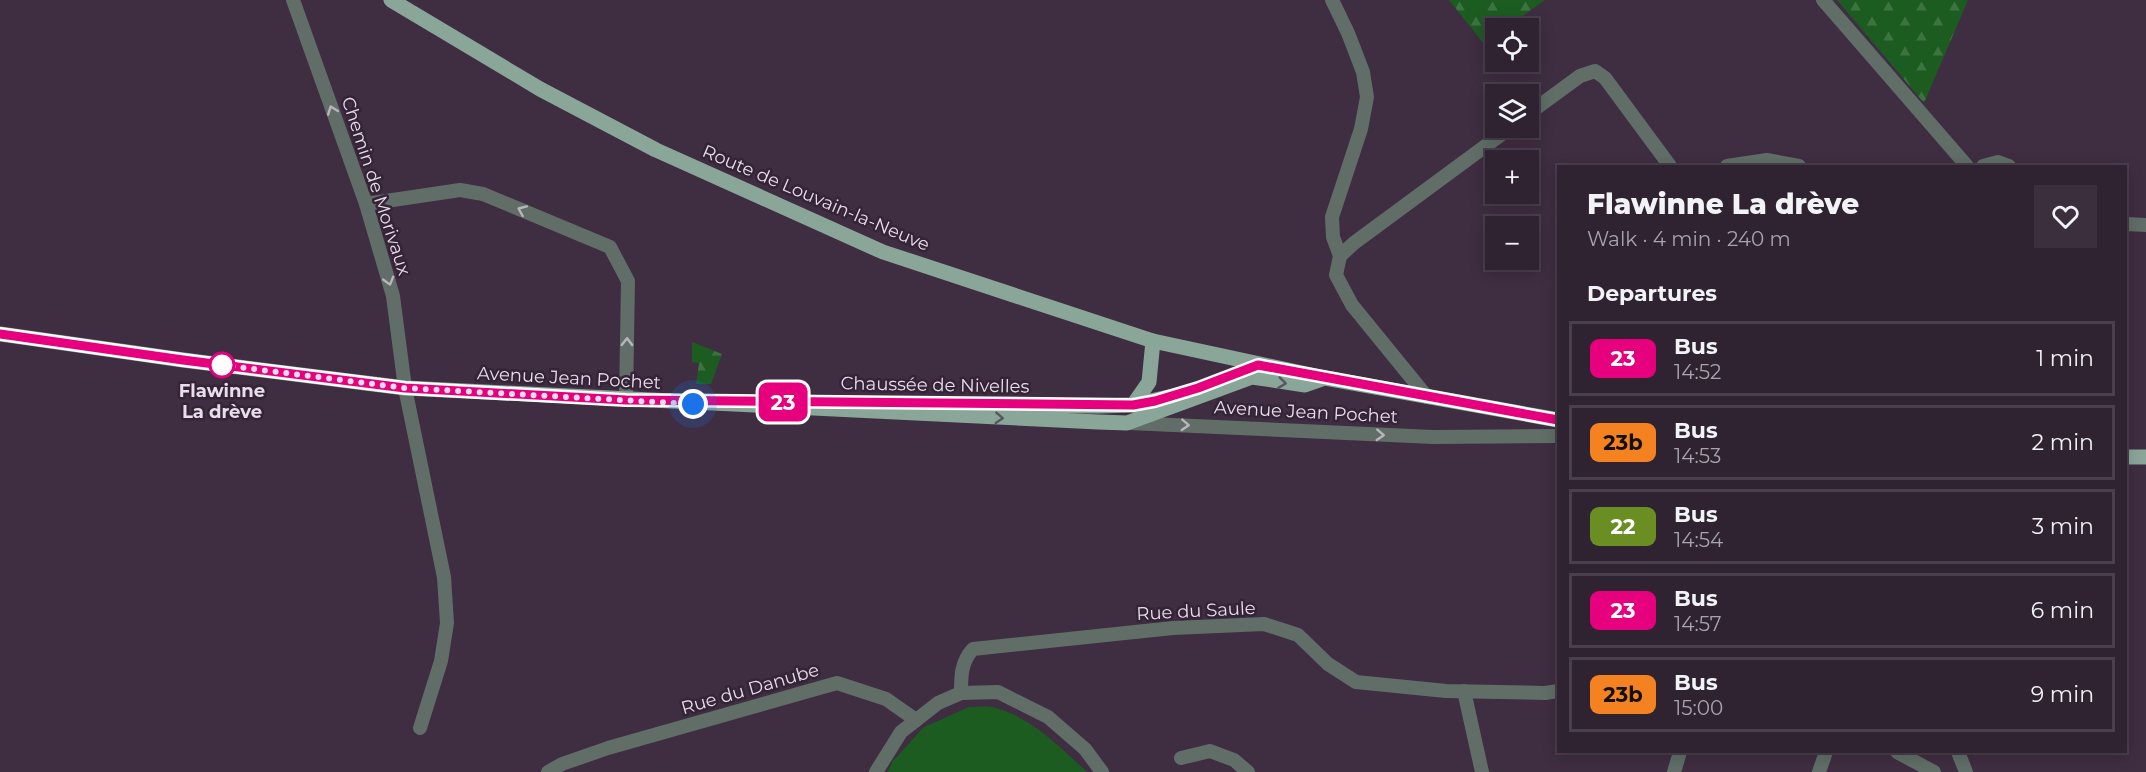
<!DOCTYPE html>
<meta charset="utf-8">
<style>
:root{--surface:#2f2231;--page:#3b2f3d;--text:#f1f3f6;--muted:#a7a4ab;--line:#4a3f4d}
body{margin:0;font-family:Montserrat,sans-serif;background:var(--page);color:var(--text);height:100vh;display:flex;flex-direction:column;font-size:22px;white-space:nowrap}
*{box-sizing:border-box;margin:0}
p{font-size:20px;color:var(--muted)}
.icon{flex:none;width:33px;height:33px;fill:none;stroke:currentColor;stroke-width:2;stroke-linecap:round;stroke-linejoin:round}
.map{position:relative;flex:1;overflow:hidden}
.panel{position:absolute;left:1557px;top:165px;width:570px;height:588px;display:flex;flex-direction:column;background:var(--surface);border-radius:0px;box-shadow:0 3px 15px #0003,0 0 0 2px var(--line)}
.panel>*{flex:none}
.badge{padding:0 12px;border-radius:9px;font-size:21px;line-height:39px}
.buttons{position:absolute;left:1485px;top:18px;display:grid;gap:12px}
.buttons a{display:grid;place-items:center;width:54px;height:54px;border-radius:0px;background:var(--surface);box-shadow:0 3px 15px #0003,0 0 0 2px var(--line);font-size:30px}
.you{position:absolute;width:30px;height:30px;margin:-15px;border:4px solid #fff;border-radius:50%;background:#1a73e8;box-shadow:0 0 0 9px #1a73e833}
.map>.badge{position:absolute;translate:-50% -50%;box-shadow:0 0 0 3px #fff}
h2{padding:0 30px;font-size:22px;line-height:54px}
.round{display:grid;place-items:center;flex:none;width:63px;height:63px;border-radius:0px;background:var(--page)}
.overview{display:flex;align-items:center;justify-content:space-between;height:102px;padding:0 30px}
h1{font-size:28px;font-weight:800;line-height:45px}
ul{padding:0;list-style:none}
li{display:flex;align-items:center;gap:18px;height:75px;margin:0 12px 9px;padding:0 18px;border:3px solid var(--line);border-radius:0px}
li div{flex:1}
li b{display:block;font-size:22px}
li em{font-style:normal}
li .badge{min-width:66px;font-weight:700;text-align:center}
.map>svg:first-child{display:block}
</style>
<div class="map">
<svg width="2146" height="772" viewBox="0 0 2146 772">
<defs>
<pattern id="forest-firs" width="22" height="20" patternUnits="userSpaceOnUse" patternTransform="scale(1.5)"><rect width="22" height="20" fill="#1c5c21"/><path d="M5 1l3.5 6h-7zM16 11l3.5 6h-7z" fill="#3d7341"/></pattern>
</defs>
<rect width="100%" height="100%" fill="#3f2d41"/>
<path fill="#1c5c21" d="M969,707C976,707 985,706 992,707C1029,715 1060,747 1087,772H888L892,762L924,727Z"/>
<g fill="url(#forest-firs)">
<path d="M1449,0H1545L1506,28H1496L1495,36L1484,44Z"/>
<path d="M1837,0H1968L1924,103Z"/>
<path d="M692,342L722,354L711,384H696L699,363L692,362Z"/>
</g>
<g fill="none" stroke-linecap="round" stroke-linejoin="round">
<g stroke="#606e67" stroke-width="14">
<path d="M293,0L366,204L393,296L405,388L444,577L447,623L441,661L420,728"/>
<path d="M1332,0L1348,33L1363,72L1367,97L1361,129L1332,217L1333,237L1340,256L1336,275L1352,305L1427,397"/>
<path d="M1823,0L1967,166"/>
<path d="M1528,114L1580,76L1595,71L1605,78L1670,166"/>
<path d="M1727,166L1767,160L1799,166"/>
<path d="M1983,166L1998,162L2009,166"/>
<path d="M366,204L460,190L483,194L610,247L628,281L626,400"/>
<path d="M2126,224L2146,225"/>
<path d="M1340,256L1354,243L1510,128"/>
<path d="M1129,423L1433,437L1558,436"/>
<path d="M1464,691L1482,772"/>
<path d="M961,693C961,676 961,662 973,649L1173,628L1264,624L1298,635L1328,664L1356,682L1446,691L1545,693L1558,691"/>
<path d="M1897,752L1934,772"/>
<path d="M1958,752L1966,772"/>
<path d="M1181,758L1210,751L1234,760L1248,772"/>
<path d="M548,772L562,764L608,748L837,683L886,699L916,720"/>
<path d="M876,772L901,732L938,703L961,693L998,692L1048,717L1085,749L1102,772"/>
<path d="M1674,772L1680,752"/>
<path d="M1819,772L1826,752"/>
</g>
<g stroke="#8aa699" stroke-width="15">
<path d="M391,0L540,89L656,150L883,252L1153,341L1325,378L1558,420"/>
<path d="M0,334L183,360L405,388L1098,422L1127,423L1252,377L1305,385L1325,378"/>
<path d="M908,404L1099,406L1133,405L1173,396"/>
<path d="M1133,405L1149,382L1153,341"/>
<path d="M2126,457H2146"/>
</g>
</g>
<defs><path id="oneway-chevron" d="M-2-3.5L2.5 0L-2 3.5" fill="none" stroke-width="1.6" stroke-linecap="round" stroke-linejoin="round" transform="scale(1.5)"/></defs>
<g stroke="#b8b6bc">
<use href="#oneway-chevron" transform="translate(332 110) rotate(-110)"/>
<use href="#oneway-chevron" transform="translate(522 210) rotate(-157)"/>
<use href="#oneway-chevron" transform="translate(389 281) rotate(74)"/>
<use href="#oneway-chevron" transform="translate(627 342) rotate(-89)"/>
<use href="#oneway-chevron" transform="translate(1185 425) rotate(3)"/>
<use href="#oneway-chevron" transform="translate(1380 435) rotate(3)"/>
</g>
<g stroke="#57575e">
<use href="#oneway-chevron" transform="translate(1282 383) rotate(7)"/>
<use href="#oneway-chevron" transform="translate(999 418) rotate(3)"/>
</g>
<g fill="none" stroke-linecap="round" stroke-linejoin="round">
<g stroke="#fff" stroke-width="14">
<path id="line" d="M0,334L183,360L405,388L626,400L1133,405L1155,401L1198,388L1258,365L1558,420"/>
</g>
<use href="#line" stroke="#e6007e" stroke-width="9"/>
<path stroke="#e8ddea" stroke-width="6" stroke-dasharray="0 10.8" d="M222,365L405,388L693,404"/>
</g>
<circle fill="#fff" stroke="#e6007e" stroke-width="3" cx="222" cy="365" r="12"/>
<g text-anchor="middle" stroke-width="5" stroke-linejoin="round" paint-order="stroke">
<g font-size="18" fill="#e8ddea" stroke="#352337">
<text transform="translate(376 186) rotate(72)" y="6">Chemin de Morivaux</text>
<text transform="translate(816 198) rotate(23)" y="6">Route de Louvain-la-Neuve</text>
<text transform="translate(569 378) rotate(3)" y="6">Avenue Jean Pochet</text>
<text transform="translate(935 385) rotate(1)" y="6">Chaussée de Nivelles</text>
<text transform="translate(1306 412) rotate(3)" y="6">Avenue Jean Pochet</text>
<text transform="translate(1196 611) rotate(-3)" y="6">Rue du Saule</text>
<text transform="translate(750 689) rotate(-16)" y="6">Rue du Danube</text>
</g>
<g font-size="18" font-weight="bold" fill="#e8ddea" stroke="#352337">
<text x="222" y="397">Flawinne<tspan x="222" dy="21">La drève</tspan></text>
</g>
</g>
</svg>
<div class="buttons">
<a><svg class="icon" aria-label="locate" viewBox="0 0 24 24"><circle cx="12" cy="12" r="6"/><path d="M12 2v4M12 18v4M2 12h4M18 12h4"/></svg></a>
<a><svg class="icon" aria-label="layers" viewBox="0 0 24 24"><path d="M12 4l9 5-9 5-9-5zM3 14l9 5 9-5"/></svg></a>
<a>+</a>
<a>−</a>
</div>
<div class="you" style="left:693px;top:404px"></div>
<b class="badge" style="left:783px;top:402px;background:#e6007e;color:#fff">23</b>
<section class="panel">
<div class="overview"><div><h1>Flawinne La drève</h1><p>Walk · 4 min · 240 m</p></div><a class="round"><svg class="icon" aria-label="heart" viewBox="0 0 24 24"><path d="M12 20l-8-8c-3-5 5-10 8-4 3-6 11-1 8 4z"/></svg></a></div>
<h2>Departures</h2>
<ul>
<li><span class="badge" style="background:#e6007e;color:#fff">23</span><div><b>Bus</b><p>14:52</p></div><em>1 min</em></li>
<li><span class="badge" style="background:#f58220;color:#111">23b</span><div><b>Bus</b><p>14:53</p></div><em>2 min</em></li>
<li><span class="badge" style="background:#6b8e23;color:#fff">22</span><div><b>Bus</b><p>14:54</p></div><em>3 min</em></li>
<li><span class="badge" style="background:#e6007e;color:#fff">23</span><div><b>Bus</b><p>14:57</p></div><em>6 min</em></li>
<li><span class="badge" style="background:#f58220;color:#111">23b</span><div><b>Bus</b><p>15:00</p></div><em>9 min</em></li>
</ul>
</section>
</div>
